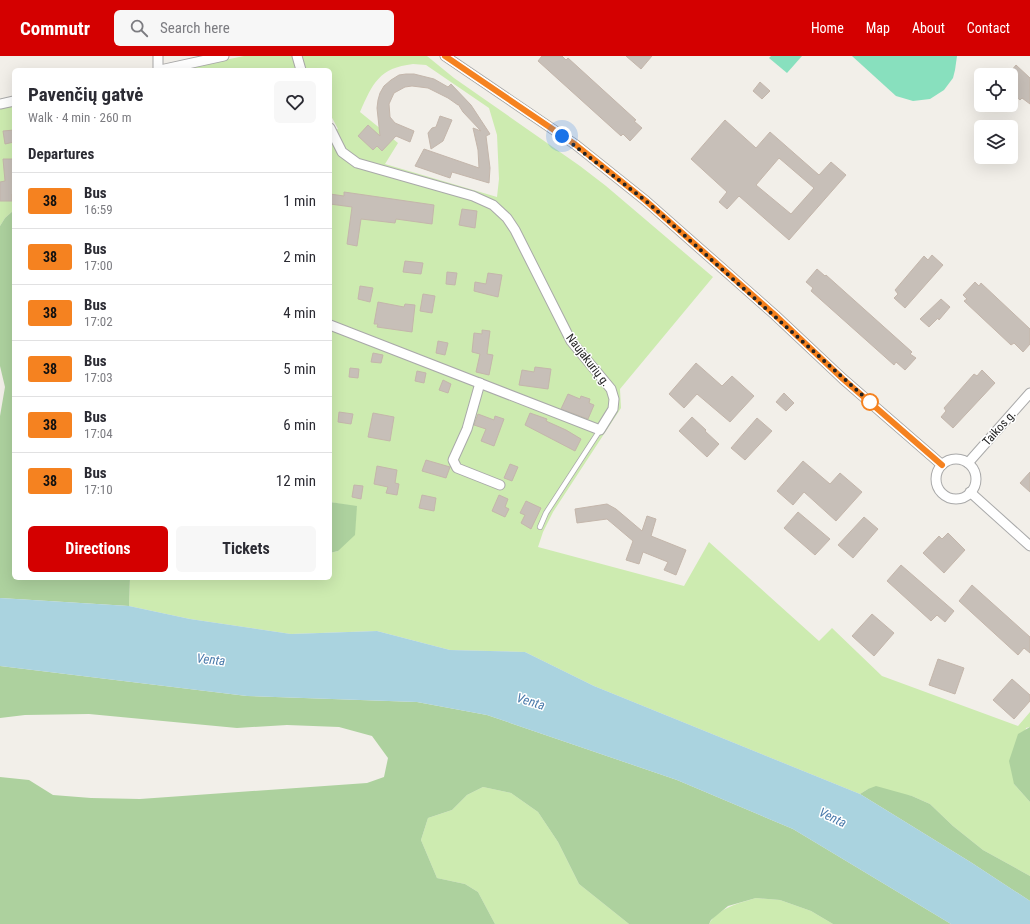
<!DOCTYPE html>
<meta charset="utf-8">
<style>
:root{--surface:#fff;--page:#f7f7f7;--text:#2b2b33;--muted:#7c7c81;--line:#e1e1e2;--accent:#d40000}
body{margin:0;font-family:"Roboto Condensed",sans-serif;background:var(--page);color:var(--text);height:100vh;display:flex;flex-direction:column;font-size:15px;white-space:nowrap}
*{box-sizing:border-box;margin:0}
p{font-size:13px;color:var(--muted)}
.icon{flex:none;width:22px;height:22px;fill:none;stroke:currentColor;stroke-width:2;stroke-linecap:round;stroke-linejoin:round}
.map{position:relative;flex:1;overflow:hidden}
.side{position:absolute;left:12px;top:12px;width:320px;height:512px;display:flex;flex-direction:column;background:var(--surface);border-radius:6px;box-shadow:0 4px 16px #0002}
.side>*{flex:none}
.badge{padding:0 8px;border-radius:3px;font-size:14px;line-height:26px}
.tools{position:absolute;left:974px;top:12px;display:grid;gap:8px}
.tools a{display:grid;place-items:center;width:44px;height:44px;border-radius:6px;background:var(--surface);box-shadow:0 4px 16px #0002;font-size:20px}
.you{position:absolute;width:20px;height:20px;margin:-10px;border:3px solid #fff;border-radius:50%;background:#1a73e8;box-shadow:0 0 0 6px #1a73e833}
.map>.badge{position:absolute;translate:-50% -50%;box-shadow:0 0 0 2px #fff}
h2{padding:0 16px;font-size:15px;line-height:36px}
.round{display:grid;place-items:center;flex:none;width:42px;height:42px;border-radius:6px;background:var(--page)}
.overview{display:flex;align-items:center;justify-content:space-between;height:68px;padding:0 16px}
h1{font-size:19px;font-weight:700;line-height:30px}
.button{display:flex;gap:8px;margin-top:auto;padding:8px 16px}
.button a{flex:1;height:46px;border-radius:6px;background:var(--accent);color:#fff;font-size:16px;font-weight:700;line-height:46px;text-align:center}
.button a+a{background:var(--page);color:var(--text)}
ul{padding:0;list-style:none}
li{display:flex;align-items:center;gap:12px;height:56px;padding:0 16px;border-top:1px solid var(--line)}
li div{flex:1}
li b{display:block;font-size:15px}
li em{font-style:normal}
li .badge{min-width:44px;font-weight:700;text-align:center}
header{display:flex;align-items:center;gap:24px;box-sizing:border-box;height:56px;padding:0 20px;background:var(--accent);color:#fff}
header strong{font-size:19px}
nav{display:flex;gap:22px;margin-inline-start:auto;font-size:14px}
.search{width:280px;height:36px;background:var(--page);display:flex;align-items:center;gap:10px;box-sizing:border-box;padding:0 14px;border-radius:6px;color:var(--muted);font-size:15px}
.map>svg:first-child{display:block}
</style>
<header>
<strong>Commutr</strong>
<div class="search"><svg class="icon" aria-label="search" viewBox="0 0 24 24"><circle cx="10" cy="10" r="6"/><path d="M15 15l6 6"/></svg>Search here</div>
<nav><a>Home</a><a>Map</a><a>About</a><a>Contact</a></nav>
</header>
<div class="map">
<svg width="1030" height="868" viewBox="0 0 1030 868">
<rect width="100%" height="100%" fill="#f2efe9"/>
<g fill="#cdebb0" fill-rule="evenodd">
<path d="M244,0H292L297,14H177Z"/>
<path d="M303,0H427L454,22L580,110L606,130L713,221L620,333L621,352L553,456L543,476L538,491L684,530L709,486L819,585L832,572L882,620L1018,670L1030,656V671L1026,672L1014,728L1030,746V820L983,794L953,770L930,748L912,740L868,733L860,738L594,630L525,596L450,594L377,575L291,578L190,563L129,550L130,522H330V497L338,495L357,451L330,446V74L338,73L330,58V14H306L303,5ZM413,8L426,9L489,52L497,79L499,123L497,141L385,108L398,87L360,56C373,27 379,12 413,8Z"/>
<path d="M14,48V154L5,162L0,170V51Z"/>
<path d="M483,731L511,737L538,756L558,786L579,828L629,868H495L478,836L465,828L437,822L421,784L428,762L452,754L467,739Z"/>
<path d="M756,842L780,844L811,855L833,868H709C718,852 739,847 756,842Z"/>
</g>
<g fill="#add19e">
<path d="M14,154V522H130L129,550L0,542V360L5,331L0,310V170L5,162Z"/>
<path d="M330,446L357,450L355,479L338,495L330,497Z"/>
<path d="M0,610L247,640L417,646L487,659L677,724L793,773L951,868H833L811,855L780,844L756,842L728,850L711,864L709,868H629L579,828L558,786L538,756L511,737L483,731L467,739L452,754L428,762L421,784L437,822L465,828L478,836L495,868H0V721L29,724L53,739L91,742L140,743L367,727L384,721L388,702L372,680L339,671L287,669L237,672L89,658L25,659L0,662Z"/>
<path d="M1030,671V746L1014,728L1009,705L1018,678Z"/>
<path d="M876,730L912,740L930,748L953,770L983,794L1030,820V845L972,807L860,738L868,733Z"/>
</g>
<g fill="#88e0be">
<path d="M771,0H802L787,17L769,2Z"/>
<path d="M852,0H957L955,14L953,22L944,34L930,43L913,45L896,40Z"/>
</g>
<path fill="#aad3df" d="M0,542L129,550L190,563L291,578L377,575L450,594L525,596L594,630L860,738L972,807L1030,845V868H951L793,773L677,724L487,659L417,646L247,640L0,610Z"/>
<g fill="#c7bfb8" stroke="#c4b6ab" fill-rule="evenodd">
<path d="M542,0H562L566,4L568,2L636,64L634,65L642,72L630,85L623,78L621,80L538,5Z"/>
<path d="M626,0H652L641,13Z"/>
<path d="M1016,9L1030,22V48L1022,42L1020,44L1011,36V15Z"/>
<path d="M406,18H414L434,23L448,31L451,28L471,49L490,78L486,80L490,112L489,127L452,116L450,122L415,110L424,93L479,112L478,94L473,72L481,75L463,56L458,48V49L448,42L428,32L412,30L405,31L394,37L389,48L390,61L395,67L414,75L410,86L396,80L382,95L377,90L373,94L358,80L368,69L380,80L377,52L378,44L380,37L384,30L391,24L399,19Z"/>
<path d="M760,26L770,35L762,43L753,35Z"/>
<path d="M440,60L452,64L443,85L431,93L428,77L432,72L436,71Z"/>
<path d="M725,64L756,92L770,76L819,119L831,106L846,119L789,184L739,140L727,153L719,146L727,136L691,103ZM779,102L814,132L791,158L756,129Z"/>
<path d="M14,74V86L5,88L3,75Z"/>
<path d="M3,103H13L14,138H12V145H0V126L5,125Z"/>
<path d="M344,136L434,149L432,168L396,163L395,167L361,163L357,190L347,188L352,151L330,148V138L344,140Z"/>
<path d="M462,153L477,155L475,172L459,169Z"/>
<path d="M932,199L943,209L905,252L894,242L898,238L895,234L924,200L928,204Z"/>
<path d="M405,205L423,207L421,218L403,216Z"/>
<path d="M817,213L825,220L826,219L912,296L910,298L916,302L905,314L896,306L894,309L811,235L813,232L806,226Z"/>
<path d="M447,216L457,217L455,229L446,228Z"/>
<path d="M488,217L502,219L498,241L474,235L475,226L486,228Z"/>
<path d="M975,226L979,230L981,227L1030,273V288L1023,296L1014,287L1011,289L964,245L967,243L963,239Z"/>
<path d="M360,230L373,232L370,246L358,243Z"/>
<path d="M423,238L435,240L432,257L420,255Z"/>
<path d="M941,243L950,251L939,264L938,262L929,271L920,263Z"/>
<path d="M378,246L404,251L405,248L415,249L412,276L377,271L378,268H374Z"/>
<path d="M482,274L490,275L487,298L493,299L489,319L476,316L480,298L472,296L474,277L482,278Z"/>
<path d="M438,285L448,287L445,299L436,297Z"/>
<path d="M373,297L383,299L381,307L371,306Z"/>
<path d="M696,307L722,330L732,320L754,340L730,366L697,338L684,352L669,338Z"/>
<path d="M535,311L551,313L548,333L519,329L522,314L534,316Z"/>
<path d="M350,312L359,313L358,322L349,321Z"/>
<path d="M982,314L995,327L953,372L941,361L946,355L944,352L974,318L977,320Z"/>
<path d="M417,315L426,317L424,327L415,325Z"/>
<path d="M443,324L451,328L448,337L439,334Z"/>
<path d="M784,337L794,347L786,355L776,346Z"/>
<path d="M568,338L580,343L581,340L590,343L589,347L594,349L588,363L561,353Z"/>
<path d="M339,356L353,358L351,368L338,366Z"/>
<path d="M373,357L394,361L390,385L368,381Z"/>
<path d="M530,357L547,363L546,365L566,374L581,383L575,395L525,369Z"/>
<path d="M478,358L494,364L495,360L504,363L494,390L481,385L486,373L474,369Z"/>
<path d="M692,361L706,374L705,375L719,388L707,401L679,375Z"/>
<path d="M757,362L772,375L745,404L731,392Z"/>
<path d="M426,404L450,411L446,422L422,415Z"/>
<path d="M803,405L830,428L840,417L862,436L836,465L804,436L793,449L777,435Z"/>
<path d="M510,408L518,411L512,425L504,422Z"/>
<path d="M377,410L397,414L395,427L399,428L397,439L386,437L388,431L374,428Z"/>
<path d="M1030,416V436L1020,427Z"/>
<path d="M354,429L363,430L361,443L352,441Z"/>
<path d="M422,439L436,442L434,455L419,452Z"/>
<path d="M499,439L508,443L505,451L509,453L505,461L492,455Z"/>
<path d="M526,445L541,452L531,473L521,467L525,459L520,457Z"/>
<path d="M607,448L616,453L642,475L647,460L656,463L651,480L686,494L676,519L664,514L668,506L643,496L639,508L626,504L633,485L607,463L577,467L575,453Z"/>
<path d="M798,456L830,483L815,499L784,472Z"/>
<path d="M864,461L878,473L853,502L838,489Z"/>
<path d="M948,477L965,494L944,517L923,497L939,480L942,483Z"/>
<path d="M901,509L954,555L945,566L937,559L931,565L887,525Z"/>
<path d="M972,529L1030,581V597L1024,592L1018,599L959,545Z"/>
<path d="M872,558L894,577L874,600L852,580Z"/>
<path d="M938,603L964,612L955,638L929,629Z"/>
<path d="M1012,623L1030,639V645L1014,663L993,644Z"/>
</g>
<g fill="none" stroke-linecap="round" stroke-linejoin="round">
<g stroke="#a9a9a9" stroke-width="6">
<path id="service" d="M540,471L546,457L600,374"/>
</g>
<g stroke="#a9a9a9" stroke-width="11">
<g id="minor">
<path d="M297,0L301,14"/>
<path d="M445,0L576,89L646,145L775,259L843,323L942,409"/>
<path d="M158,14V0"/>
<path d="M160,14L224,0"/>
<path d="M0,48L14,45"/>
<path d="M330,72L342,96L357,107L473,140L493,149L507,162L515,174L571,285L611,333L614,343L613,353L600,374L330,269"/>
<path d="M480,327L467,373L453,404L457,412L500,429"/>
<circle cx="956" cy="423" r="20"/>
<path d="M968,407L1030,337"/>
<path d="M970,436L1030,490"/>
</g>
</g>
<use href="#service" stroke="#fff" stroke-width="4.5"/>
<use href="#minor" stroke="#fff" stroke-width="9"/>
</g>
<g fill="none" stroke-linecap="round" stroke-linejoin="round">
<g stroke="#fff" stroke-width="9">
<path id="line" d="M445,0L576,89L646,145L775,259L843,323L942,409"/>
</g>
<use href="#line" stroke="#f58220" stroke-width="6"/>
<path stroke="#222" stroke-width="4" stroke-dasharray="0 7.2" d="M562,80L646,145L870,346"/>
</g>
<circle fill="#fff" stroke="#f58220" stroke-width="2" cx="870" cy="346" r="8"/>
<g text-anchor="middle" stroke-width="3" stroke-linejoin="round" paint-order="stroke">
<g font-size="12" fill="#222" stroke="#fff">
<text transform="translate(588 304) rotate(52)" y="4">Naujakurių g.</text>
<text transform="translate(999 372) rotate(-48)" y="4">Taikos g.</text>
</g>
<g font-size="13" font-style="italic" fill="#4a7aab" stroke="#fff">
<text transform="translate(211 603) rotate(6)" y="5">Venta</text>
<text transform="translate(531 645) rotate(17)" y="5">Venta</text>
<text transform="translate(833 761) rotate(26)" y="5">Venta</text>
</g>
</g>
</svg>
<div class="tools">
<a><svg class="icon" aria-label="locate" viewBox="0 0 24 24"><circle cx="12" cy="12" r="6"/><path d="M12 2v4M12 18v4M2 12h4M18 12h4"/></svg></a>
<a><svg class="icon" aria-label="layers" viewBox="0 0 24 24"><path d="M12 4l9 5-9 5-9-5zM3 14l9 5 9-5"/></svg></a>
</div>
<div class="you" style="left:562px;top:80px"></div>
<section class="side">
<div class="overview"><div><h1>Pavenčių gatvė</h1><p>Walk · 4 min · 260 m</p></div><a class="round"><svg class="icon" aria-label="heart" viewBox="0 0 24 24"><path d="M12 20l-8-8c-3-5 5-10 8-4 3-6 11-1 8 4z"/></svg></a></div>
<h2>Departures</h2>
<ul>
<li><span class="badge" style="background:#f58220;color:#111">38</span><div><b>Bus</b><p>16:59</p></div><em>1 min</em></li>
<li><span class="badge" style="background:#f58220;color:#111">38</span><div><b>Bus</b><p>17:00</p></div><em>2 min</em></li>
<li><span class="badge" style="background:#f58220;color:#111">38</span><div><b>Bus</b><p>17:02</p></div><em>4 min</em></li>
<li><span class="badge" style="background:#f58220;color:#111">38</span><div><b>Bus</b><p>17:03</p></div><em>5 min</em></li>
<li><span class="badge" style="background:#f58220;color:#111">38</span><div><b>Bus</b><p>17:04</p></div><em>6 min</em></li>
<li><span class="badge" style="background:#f58220;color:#111">38</span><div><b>Bus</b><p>17:10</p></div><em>12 min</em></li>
</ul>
<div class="button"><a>Directions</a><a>Tickets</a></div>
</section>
</div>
